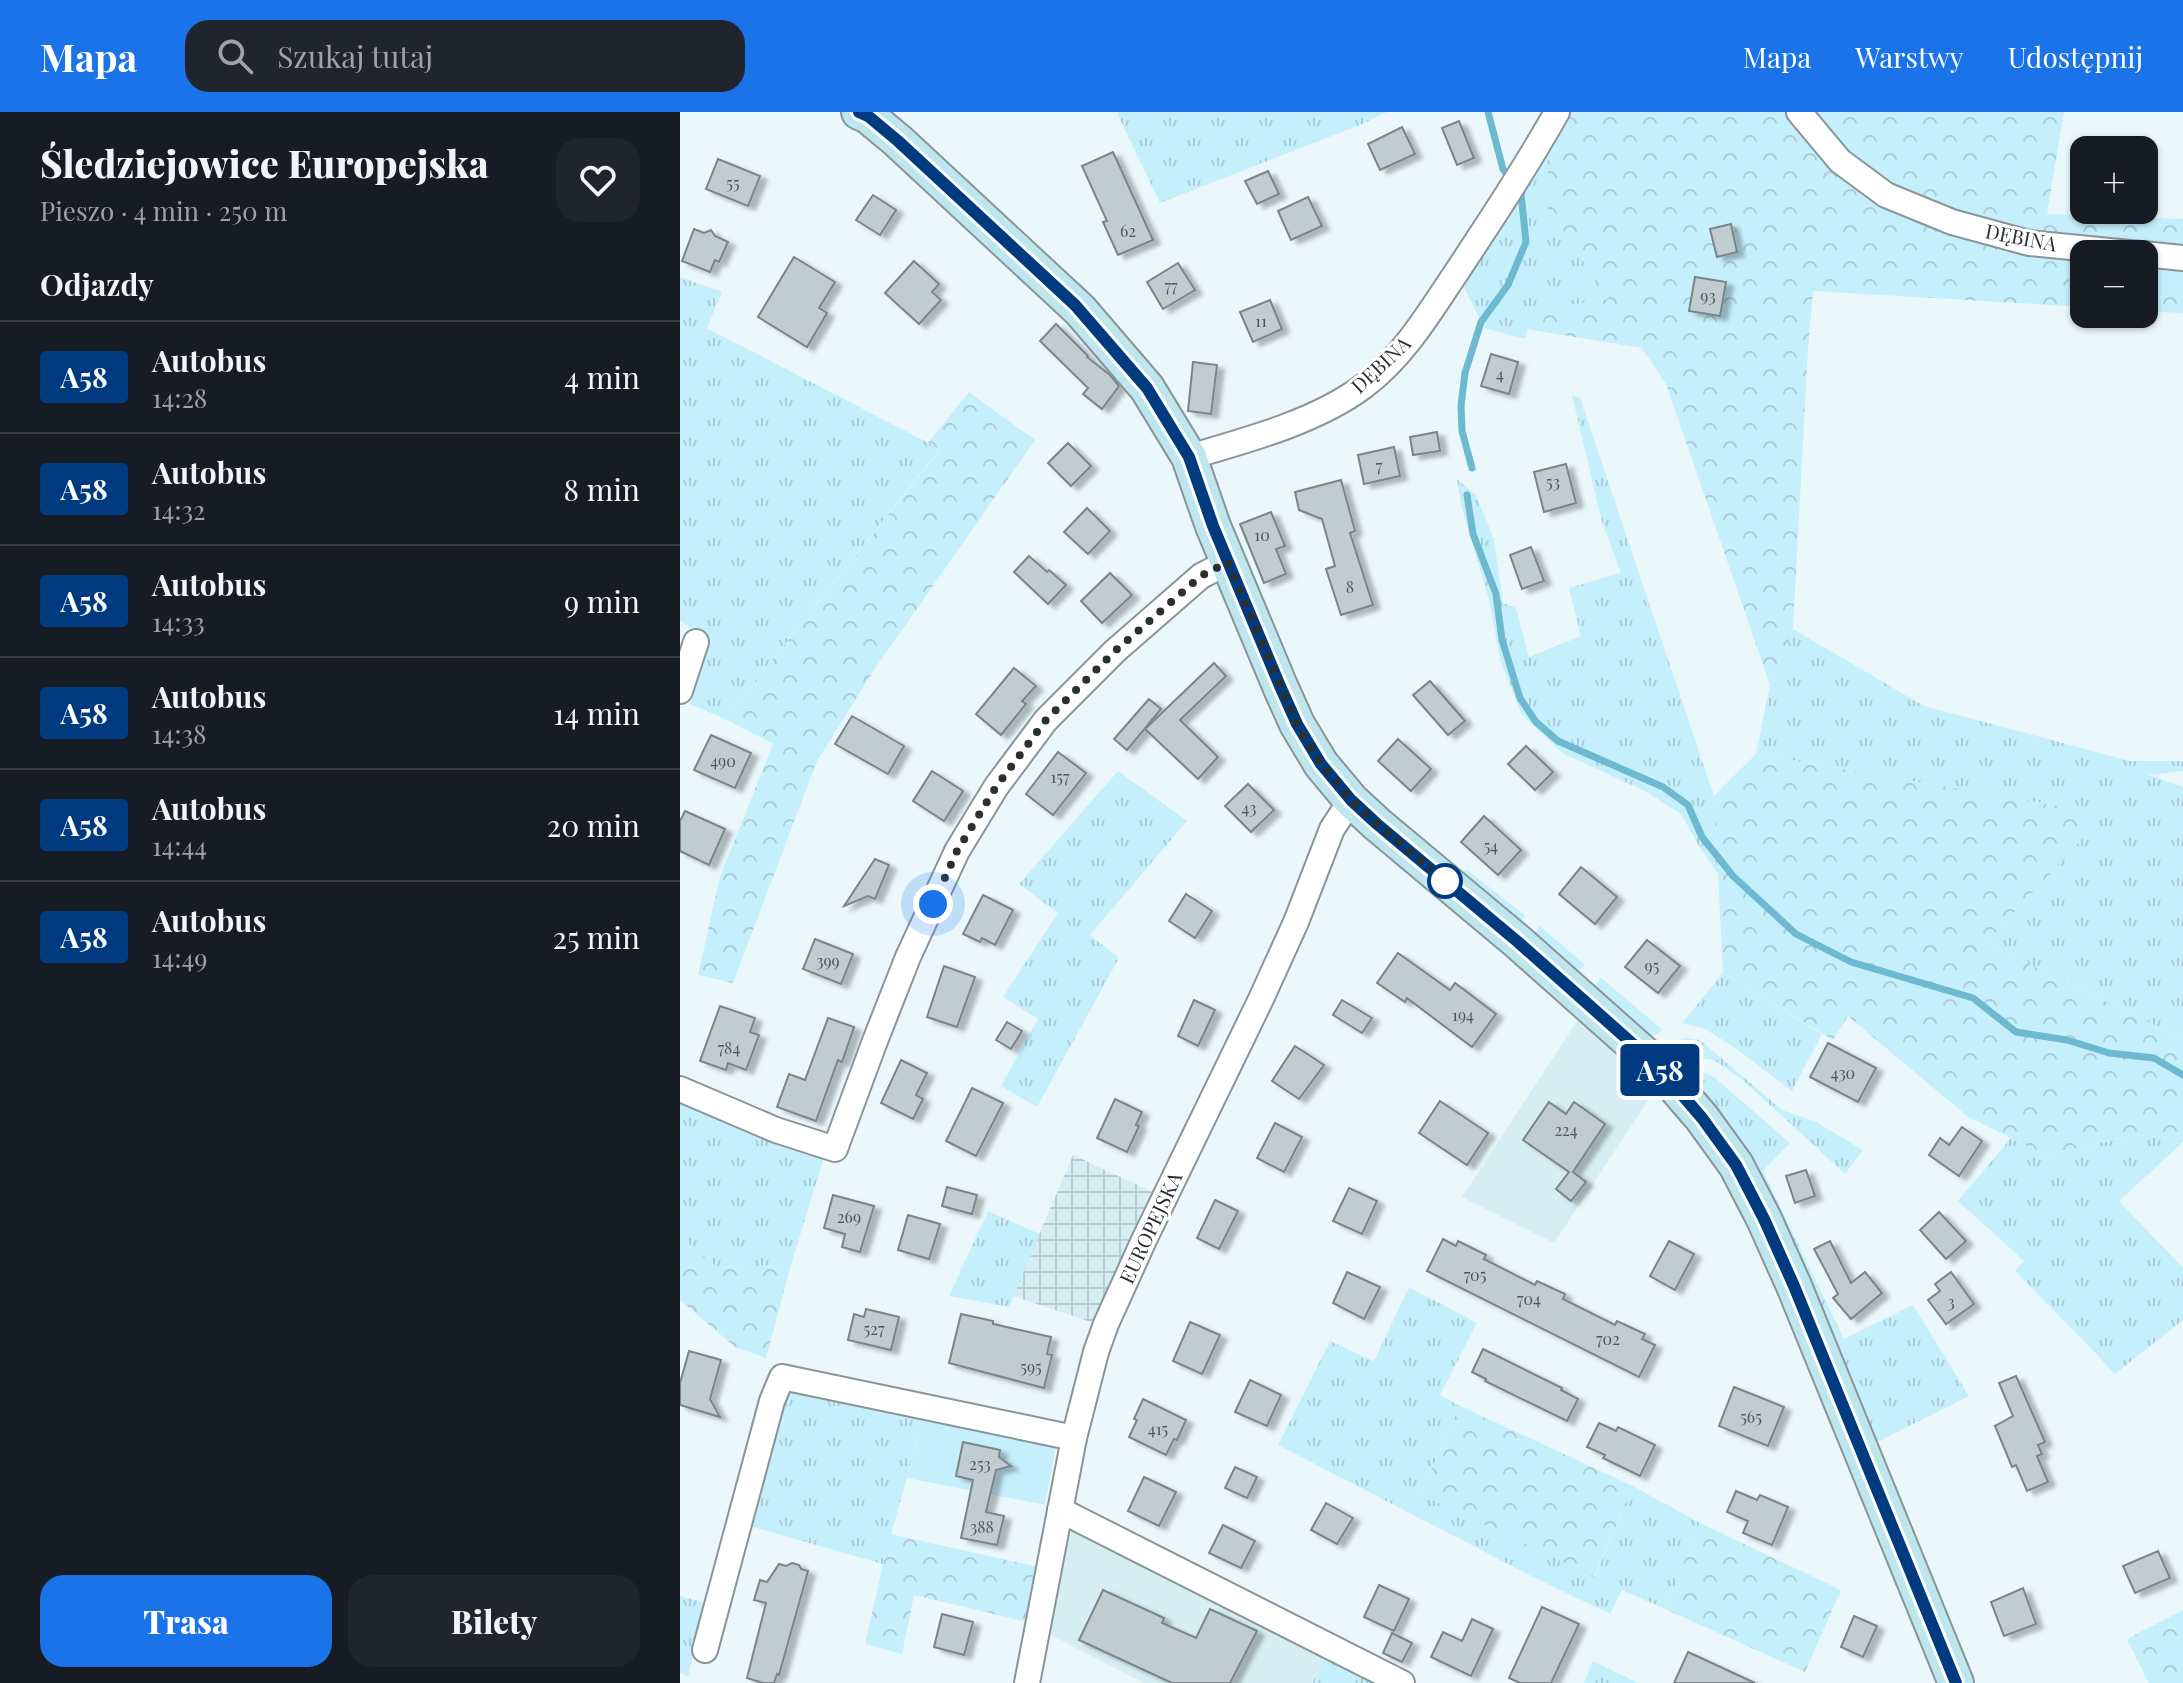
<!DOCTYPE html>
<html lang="pl">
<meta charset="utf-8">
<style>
:root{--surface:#171b24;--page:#20242c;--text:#f1f3f6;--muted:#9ea1a6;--line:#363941;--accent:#1a73e8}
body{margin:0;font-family:"Playfair Display",serif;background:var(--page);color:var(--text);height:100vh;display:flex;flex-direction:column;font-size:30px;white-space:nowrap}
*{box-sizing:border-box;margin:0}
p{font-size:26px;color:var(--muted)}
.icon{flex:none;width:44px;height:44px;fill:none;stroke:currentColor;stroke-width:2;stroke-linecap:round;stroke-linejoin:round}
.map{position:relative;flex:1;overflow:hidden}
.details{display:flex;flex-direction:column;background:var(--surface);width:680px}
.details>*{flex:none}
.badge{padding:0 16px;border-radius:6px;font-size:28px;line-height:52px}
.tools{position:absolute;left:1390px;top:24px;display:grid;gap:16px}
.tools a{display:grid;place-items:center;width:88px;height:88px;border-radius:16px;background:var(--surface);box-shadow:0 2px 6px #0004;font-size:40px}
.you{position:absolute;width:40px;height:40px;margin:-20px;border:6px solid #fff;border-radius:50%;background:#1a73e8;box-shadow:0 0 0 12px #1a73e833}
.map>.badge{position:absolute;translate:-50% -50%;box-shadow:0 0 0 4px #fff}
h2{padding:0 40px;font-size:30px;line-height:72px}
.round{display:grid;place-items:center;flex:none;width:84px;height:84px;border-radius:24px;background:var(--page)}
.overview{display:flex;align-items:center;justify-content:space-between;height:136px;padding:0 40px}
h1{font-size:38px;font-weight:800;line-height:60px}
.primary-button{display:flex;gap:16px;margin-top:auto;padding:16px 40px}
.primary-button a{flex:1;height:92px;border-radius:24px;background:var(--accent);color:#fff;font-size:32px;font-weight:800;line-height:92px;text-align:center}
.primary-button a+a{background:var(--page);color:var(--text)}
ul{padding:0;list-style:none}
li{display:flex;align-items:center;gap:24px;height:112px;padding:0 40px;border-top:2px solid var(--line)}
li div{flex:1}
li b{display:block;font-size:30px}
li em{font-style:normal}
li .badge{min-width:88px;font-weight:700;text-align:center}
header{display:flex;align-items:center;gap:48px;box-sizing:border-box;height:112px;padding:0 40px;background:var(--accent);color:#fff}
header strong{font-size:38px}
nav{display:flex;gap:44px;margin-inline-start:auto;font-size:28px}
.search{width:560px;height:72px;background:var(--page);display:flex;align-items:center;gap:20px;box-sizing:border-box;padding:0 28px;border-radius:24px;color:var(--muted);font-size:30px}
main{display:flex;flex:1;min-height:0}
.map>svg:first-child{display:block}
</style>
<header>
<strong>Mapa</strong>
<div class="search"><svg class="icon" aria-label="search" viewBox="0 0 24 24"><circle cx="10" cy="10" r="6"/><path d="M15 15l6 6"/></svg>Szukaj tutaj</div>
<nav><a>Mapa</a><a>Warstwy</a><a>Udostępnij</a></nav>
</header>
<main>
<section class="details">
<div class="overview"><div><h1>Śledziejowice Europejska</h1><p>Pieszo · 4 min · 250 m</p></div><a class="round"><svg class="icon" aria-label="heart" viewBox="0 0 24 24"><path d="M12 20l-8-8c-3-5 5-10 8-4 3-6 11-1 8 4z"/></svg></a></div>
<h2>Odjazdy</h2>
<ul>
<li><span class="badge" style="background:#003b80;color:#fff">A58</span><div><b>Autobus</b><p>14:28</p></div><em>4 min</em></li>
<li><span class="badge" style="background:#003b80;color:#fff">A58</span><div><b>Autobus</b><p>14:32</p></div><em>8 min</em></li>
<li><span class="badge" style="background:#003b80;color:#fff">A58</span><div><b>Autobus</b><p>14:33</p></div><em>9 min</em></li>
<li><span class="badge" style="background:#003b80;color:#fff">A58</span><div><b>Autobus</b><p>14:38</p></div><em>14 min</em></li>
<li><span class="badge" style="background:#003b80;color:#fff">A58</span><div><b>Autobus</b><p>14:44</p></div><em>20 min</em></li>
<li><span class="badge" style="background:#003b80;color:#fff">A58</span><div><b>Autobus</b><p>14:49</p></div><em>25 min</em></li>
</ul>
<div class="primary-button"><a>Trasa</a><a>Bilety</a></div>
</section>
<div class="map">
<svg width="1503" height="1571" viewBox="0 0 1503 1571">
<defs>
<pattern id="industrial-grid" width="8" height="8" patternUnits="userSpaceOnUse" patternTransform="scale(2)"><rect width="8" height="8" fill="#d7edf4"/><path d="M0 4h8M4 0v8" fill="none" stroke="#b9ccd2"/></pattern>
<pattern id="grass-tufts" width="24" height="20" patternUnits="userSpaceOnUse" patternTransform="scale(2)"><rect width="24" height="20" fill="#c6effc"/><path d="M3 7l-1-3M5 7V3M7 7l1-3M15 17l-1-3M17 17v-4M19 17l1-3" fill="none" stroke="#aacdd8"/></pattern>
<pattern id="forest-crowns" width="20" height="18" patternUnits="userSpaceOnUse" patternTransform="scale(2)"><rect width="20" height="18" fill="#c6effc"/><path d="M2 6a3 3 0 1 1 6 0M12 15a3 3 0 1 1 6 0" fill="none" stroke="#aacdd8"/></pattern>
<filter id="shadow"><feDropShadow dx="7" dy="4" stdDeviation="2" flood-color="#0004"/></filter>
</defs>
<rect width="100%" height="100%" fill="#eaf8fc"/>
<g fill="#d7edf4">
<path d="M899,906L975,978L874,1131L782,1085Z"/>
<path d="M393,1411L646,1545L632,1571H464L367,1521Z"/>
</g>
<path fill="url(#industrial-grid)" d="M393,1043L475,1081L414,1211L333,1184Z"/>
<g fill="url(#grass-tufts)">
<path d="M440,0H707L680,13L480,91L437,1Z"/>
<path d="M874,31L863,87L930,188L849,199L846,227L804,216L781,169Z"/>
<path d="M0,165L42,180L27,216L260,337L45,607L10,592L30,529L0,509Z"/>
<path d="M892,283L900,286L1034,684L1038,762L1019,734L1001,702L965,679L882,641L841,601L821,550L808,484L781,393L777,367L796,383L814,427L823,491L836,496L849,545L901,524L889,476L941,461L922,410Z"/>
<path d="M1113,517L1244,594L1450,649H1503V659L1469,663L1503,675V927L1306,831L1424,702L1076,642L1090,573Z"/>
<path d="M438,659L507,709L410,823L439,846L357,995L321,974L358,907L323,885L378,801L339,772Z"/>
<path d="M786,757L846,804L840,809L834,810L780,764Z"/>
<path d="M860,814L905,853L899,858L892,860L855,828V822Z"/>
<path d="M1043,861L1142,922L1112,979L1054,935L1023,916L1002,911Z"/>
<path d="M920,865L983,918L975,923H966L914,878Z"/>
<path d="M1006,926L1020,928L1102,998L1136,1010L1183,1038L1165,1062L1064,969L1034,948L998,943L991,934L994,929Z"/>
<path d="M1014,959H1021L1034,965L1110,1031L1083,1059L1164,1227L1233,1193L1289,1284L1191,1333L1010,971V963Z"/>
<path d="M0,986L145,1042L111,1153L36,1155L0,1125Z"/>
<path d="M1456,1023L1503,1027V1030L1439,1089L1503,1156V1208L1435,1262L1405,1230L1335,1159L1344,1149L1278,1089L1331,1026L1365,1043Z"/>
<path d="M308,1099L360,1122L329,1195L269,1184Z"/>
<path d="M729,1175L797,1211L760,1283L780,1294L740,1382L915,1464L953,1374L1020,1411L985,1497L942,1478L930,1502L857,1467L598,1333L650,1229L694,1249Z"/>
<path d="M117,1279L244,1303L203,1452L66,1413L106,1283Z"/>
<path d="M0,1484L25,1491L8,1565L0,1561Z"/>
<path d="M646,1545L703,1571H632Z"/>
<path d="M913,1549L958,1571H904Z"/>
</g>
<g fill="url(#forest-crowns)">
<path d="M881,0H1384L1367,102L1503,107V201L1464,199V142H1404V195L1133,179L1128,237L1113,517L1090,573L986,272L962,236L846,217L848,199L929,187L862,87Z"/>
<path d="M289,280L355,328L194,558L137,649L53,871L18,863L40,765L93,632L45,607L260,338L248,331Z"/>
<path d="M1076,642L1425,702L1306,831L1503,927V1027L1456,1023L1365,1043L1287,1004L1168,904L1153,928L1043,861L1034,684Z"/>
<path d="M0,1125L37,1155L111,1153L86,1246L55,1235L0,1188Z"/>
<path d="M780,1294L953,1374L914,1465L740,1382Z"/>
<path d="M1020,1411L1161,1478L1125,1560L985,1497Z"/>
<path d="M210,1422L358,1455L347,1510L234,1483L222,1542L185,1532Z"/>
<path d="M1503,1498V1571H1469L1447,1527Z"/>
</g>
<path fill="#c6effc" d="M244,1303L377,1330L365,1393L227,1366Z"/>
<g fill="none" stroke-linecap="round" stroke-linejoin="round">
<g stroke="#6cb9d0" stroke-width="7">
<path d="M808,0L823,57L830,66"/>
<path d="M792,356L782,319L781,294L785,261L801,210L828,173L846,130L841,81L837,76"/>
<path d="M787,383L793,422L816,482L822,528L840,586L856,610L878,629L983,675L1008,693L1022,725L1053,764L1116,822L1171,850L1293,886L1336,920L1387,928L1429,941L1474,946L1503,963"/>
</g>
</g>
<g fill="#bfccd0" stroke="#798589" stroke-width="2" filter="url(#shadow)">
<path d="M779,9L794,46L777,53L762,16Z"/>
<path d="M722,15L735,42L700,58L688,32Z"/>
<path d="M433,40L473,128L438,143L423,110L427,109L402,54Z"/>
<path d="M38,47L80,64L68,94L26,77Z"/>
<path d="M588,59L599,82L577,92L565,69Z"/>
<path d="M193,83L216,98L200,123L176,108Z"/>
<path d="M628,85L642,114L611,128L598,99Z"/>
<path d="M1051,112L1057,140L1037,145L1030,117Z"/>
<path d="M14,117L24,121L31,118L35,124L48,130L39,150L35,148L30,160L2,149Z"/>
<path d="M114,145L155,170L139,196L147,201L127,235L78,205Z"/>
<path d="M234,149L259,172L252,180L261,188L239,212L205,181Z"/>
<path d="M498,151L515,178L483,197L467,170Z"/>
<path d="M1015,165L1046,170L1040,204L1009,199Z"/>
<path d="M590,188L602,217L573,230L560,200Z"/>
<path d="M376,212L408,244L407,245L430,263L439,274L422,297L403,282L408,276L360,229Z"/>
<path d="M811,242L838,250L829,282L801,274Z"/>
<path d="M513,250L537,253L531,302L508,299Z"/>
<path d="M757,320L760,339L733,343L730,325Z"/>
<path d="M388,331L411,354L391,374L368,351Z"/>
<path d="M714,335L720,364L684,372L678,343Z"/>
<path d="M886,352L896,391L864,400L854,360Z"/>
<path d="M661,368L675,419L670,421L693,493L661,503L646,457L655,454L642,407L619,398L615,380Z"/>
<path d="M407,396L430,419L408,442L384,420Z"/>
<path d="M591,400L605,434L596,437L606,462L584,471L560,412Z"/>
<path d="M851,435L864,469L842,477L830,443Z"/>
<path d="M349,444L367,460L369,458L386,473L368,492L334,460Z"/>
<path d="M430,461L452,483L422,511L401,489Z"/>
<path d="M534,551L546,564L500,608L538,645L518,667L465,617Z"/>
<path d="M334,556L356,574L342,589L346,592L321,623L296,602Z"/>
<path d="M750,569L785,609L768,623L733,583Z"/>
<path d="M469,587L481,597L447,638L434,627Z"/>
<path d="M172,604L224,634L208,662L155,632Z"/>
<path d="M31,623L71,641L55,676L14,658Z"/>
<path d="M718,627L751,657L731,679L698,649Z"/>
<path d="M846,634L873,660L855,678L828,652Z"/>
<path d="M378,640L406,661L373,703L346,682Z"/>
<path d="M252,659L283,679L264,709L233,689Z"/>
<path d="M568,672L594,698L571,720L545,694Z"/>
<path d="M5,699L45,717L29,753L0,739V709Z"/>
<path d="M804,704L841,738L818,763L781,730Z"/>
<path d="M195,747L209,753L195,787L188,784L164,794Z"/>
<path d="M901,755L937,785L915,812L879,782Z"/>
<path d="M506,782L532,799L515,826L489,809Z"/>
<path d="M303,783L333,798L315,833L302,826L300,830L283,822Z"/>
<path d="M135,827L173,842L161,872L123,857Z"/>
<path d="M967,828L1000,854L978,881L945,855Z"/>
<path d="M718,841L770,878L775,871L816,902L792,935L727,886L725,890L697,871Z"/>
<path d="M264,854L295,865L277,915L247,905Z"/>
<path d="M514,888L535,898L518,934L498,924Z"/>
<path d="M662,888L692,906L682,921L653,903Z"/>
<path d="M40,894L75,906L70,920L79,923L66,958L48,951L46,958L20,949Z"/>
<path d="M148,906L174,915L162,950L158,948L136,1009L97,995L109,962L125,968Z"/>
<path d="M327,910L342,919L331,937L316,928Z"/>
<path d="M1148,931L1196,956L1178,990L1130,965Z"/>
<path d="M615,934L644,953L619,987L592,969Z"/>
<path d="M221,948L247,961L236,983L243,987L233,1007L201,991Z"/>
<path d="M292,976L323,991L296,1044L266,1029Z"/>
<path d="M435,987L462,1000L456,1013L459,1014L447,1040L417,1026Z"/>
<path d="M760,989L808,1021L787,1053L739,1021Z"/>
<path d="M869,990L886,1002L894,990L925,1012L893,1060L906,1070L891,1089L876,1077L889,1060L843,1028Z"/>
<path d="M595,1011L622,1025L604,1060L577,1046Z"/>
<path d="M1282,1015L1302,1029L1279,1064L1249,1043L1260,1026L1269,1033Z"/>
<path d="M1126,1058L1135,1084L1115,1091L1106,1064Z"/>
<path d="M267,1075L297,1083L292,1102L262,1094Z"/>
<path d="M669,1076L697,1089L682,1122L653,1109Z"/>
<path d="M153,1083L194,1094L180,1140L162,1135L165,1122L144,1116Z"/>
<path d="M535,1088L558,1099L539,1137L517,1126Z"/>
<path d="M1259,1100L1286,1129L1266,1147L1240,1118Z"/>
<path d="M228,1103L260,1112L249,1147L218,1138Z"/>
<path d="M763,1127L776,1134L778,1129L806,1143L804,1147L855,1173L857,1169L885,1182L883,1187L935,1213L937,1209L965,1222L962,1227L975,1233L959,1265L747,1159Z"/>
<path d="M989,1129L1014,1142L995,1178L970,1164Z"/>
<path d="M1150,1129L1171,1171L1185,1160L1202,1181L1171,1207L1153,1186L1158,1182L1134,1137Z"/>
<path d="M667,1160L700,1175L684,1207L653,1191Z"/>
<path d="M1271,1160L1294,1192L1266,1212L1248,1188L1260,1179L1255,1172Z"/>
<path d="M186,1197L219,1205L211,1238L168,1228L174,1202L184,1205Z"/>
<path d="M281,1202L313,1209V1212L371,1225L367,1242L372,1243L364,1276L269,1251Z"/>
<path d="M510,1210L540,1223L522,1262L493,1249Z"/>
<path d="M803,1237L882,1276L881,1278L898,1287L887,1309L805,1269L806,1267L792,1260Z"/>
<path d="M9,1239L41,1248L30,1287L40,1305L0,1293V1271Z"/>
<path d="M1336,1264L1365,1330L1358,1333L1362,1342L1357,1344L1368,1370L1347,1379L1336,1353L1332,1355L1315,1314L1333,1304L1319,1271Z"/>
<path d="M570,1268L601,1283L587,1314L555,1300Z"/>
<path d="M1054,1275L1104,1295L1088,1334L1039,1314Z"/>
<path d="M463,1287L506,1308L497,1328L494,1327L486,1343L449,1325L457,1308L454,1307Z"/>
<path d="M919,1311L936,1319L938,1315L975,1333L960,1364L923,1346L925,1343L907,1335Z"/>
<path d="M283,1330L320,1338L319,1345L331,1354L316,1358L306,1400L324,1404L317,1433L281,1426L293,1368L276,1364Z"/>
<path d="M555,1355L577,1365L567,1386L545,1376Z"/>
<path d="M464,1365L496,1380L479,1414L448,1399Z"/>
<path d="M1056,1379L1077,1388L1080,1383L1108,1395L1092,1433L1063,1421L1068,1409L1047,1400Z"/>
<path d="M646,1391L673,1406L657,1432L631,1418Z"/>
<path d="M543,1413L575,1429L561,1456L529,1441Z"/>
<path d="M1478,1439L1490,1466L1455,1481L1443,1454Z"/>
<path d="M112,1451L119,1453L121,1457L128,1459L99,1563L97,1562L94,1571H83L67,1566L86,1491L74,1488L80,1468L87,1470L99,1452L106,1454Z"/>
<path d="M699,1473L729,1487L714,1519L684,1505Z"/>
<path d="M1343,1476L1356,1512L1324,1524L1311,1490Z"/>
<path d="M423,1478L484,1506L482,1511L516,1526L530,1497L577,1519L550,1571H492L399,1528Z"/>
<path d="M862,1495L899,1512L871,1571H840L829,1566Z"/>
<path d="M262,1502L293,1510L284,1543L254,1535Z"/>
<path d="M1174,1504L1197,1514L1183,1545L1161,1535Z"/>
<path d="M792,1507L813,1517L791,1564L751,1545L763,1520L782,1529Z"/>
<path d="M712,1521L732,1531L722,1550L703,1541Z"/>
<path d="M1008,1540L1075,1571H994Z"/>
</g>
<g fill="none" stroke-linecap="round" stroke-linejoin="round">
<g stroke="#899599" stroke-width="28">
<g id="street">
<path d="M1119,0L1160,49L1206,83L1272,110L1349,131L1460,142"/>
<path d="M1464,142L1503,146"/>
<path d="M509,345C567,328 636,310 684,274C724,244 749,201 776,161C811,108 846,55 877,0"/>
<path d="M0,579L16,530"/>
<path d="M0,977L96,1018L155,1037L195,929L228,845L277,739L316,675L366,608L435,539L521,464L548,450"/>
<path d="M380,1398L722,1571"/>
<path d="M25,1538L92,1289L102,1265L394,1326"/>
<path d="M347,1571L394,1326L416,1240L426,1212L464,1128L581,887L616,810L652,717L671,688"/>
</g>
</g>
<g stroke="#899599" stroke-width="38">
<path id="secondary" d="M179,0L188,4L218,29L400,198L467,276L509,345L533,414L600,574L617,612L641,652L671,688L697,712L838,830L964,942L985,963L1022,1006L1056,1053L1084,1107L1114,1174L1276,1571"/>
</g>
<use href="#street" stroke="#fff" stroke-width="24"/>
<use href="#secondary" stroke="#bee6ef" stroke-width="34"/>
</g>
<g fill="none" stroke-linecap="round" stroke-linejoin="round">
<g stroke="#fff" stroke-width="18">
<path id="line" d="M179,0L188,4L218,29L395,193L467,276L509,345L533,414L600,574L617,612L641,652L671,688L697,712L838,830L964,942L985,963L1022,1006L1056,1053L1084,1107L1114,1174L1276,1571"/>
</g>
<use href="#line" stroke="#003b80" stroke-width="12"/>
<path stroke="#2a2f30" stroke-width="8" stroke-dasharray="0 14.4" d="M253,792L277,739L316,675L366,608L435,539L521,464L548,450L617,612L641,652L671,688L697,712L765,769"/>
</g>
<circle fill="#fff" stroke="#003b80" stroke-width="4" cx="765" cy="769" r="16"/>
<g text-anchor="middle" stroke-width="6" stroke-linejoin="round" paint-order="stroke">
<g font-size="16" fill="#4f5658">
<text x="53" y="77">55</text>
<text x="448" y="125">62</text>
<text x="491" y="180">77</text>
<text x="1028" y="190">93</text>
<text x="581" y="215">11</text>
<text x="820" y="268">4</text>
<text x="699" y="360">7</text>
<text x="873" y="376">53</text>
<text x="582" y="429">10</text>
<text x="670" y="481">8</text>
<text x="43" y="655">490</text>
<text x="380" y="671">157</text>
<text x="569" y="702">43</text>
<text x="811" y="740">54</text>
<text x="148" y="855">399</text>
<text x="972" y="860">95</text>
<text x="783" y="909">194</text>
<text x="49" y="942">784</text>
<text x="1163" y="967">430</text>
<text x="886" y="1024">224</text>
<text x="169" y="1111">269</text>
<text x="795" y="1169">705</text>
<text x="849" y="1193">704</text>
<text x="1271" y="1196">3</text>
<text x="194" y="1223">527</text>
<text x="928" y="1233">702</text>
<text x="351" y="1261">595</text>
<text x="1071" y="1311">565</text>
<text x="478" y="1323">415</text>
<text x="300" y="1358">253</text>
<text x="302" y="1421">388</text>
</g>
<g font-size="20" fill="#2a2f30" stroke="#fff">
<text transform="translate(1341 126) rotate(11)" y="7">DĘBINA</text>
<text transform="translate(701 253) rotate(-43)" y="7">DĘBINA</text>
<text transform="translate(471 1116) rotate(-65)" y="7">EUROPEJSKA</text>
</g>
</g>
</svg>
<div class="tools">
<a>+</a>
<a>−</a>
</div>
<div class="you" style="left:253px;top:792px"></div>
<b class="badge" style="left:980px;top:958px;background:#003b80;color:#fff">A58</b>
</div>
</main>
